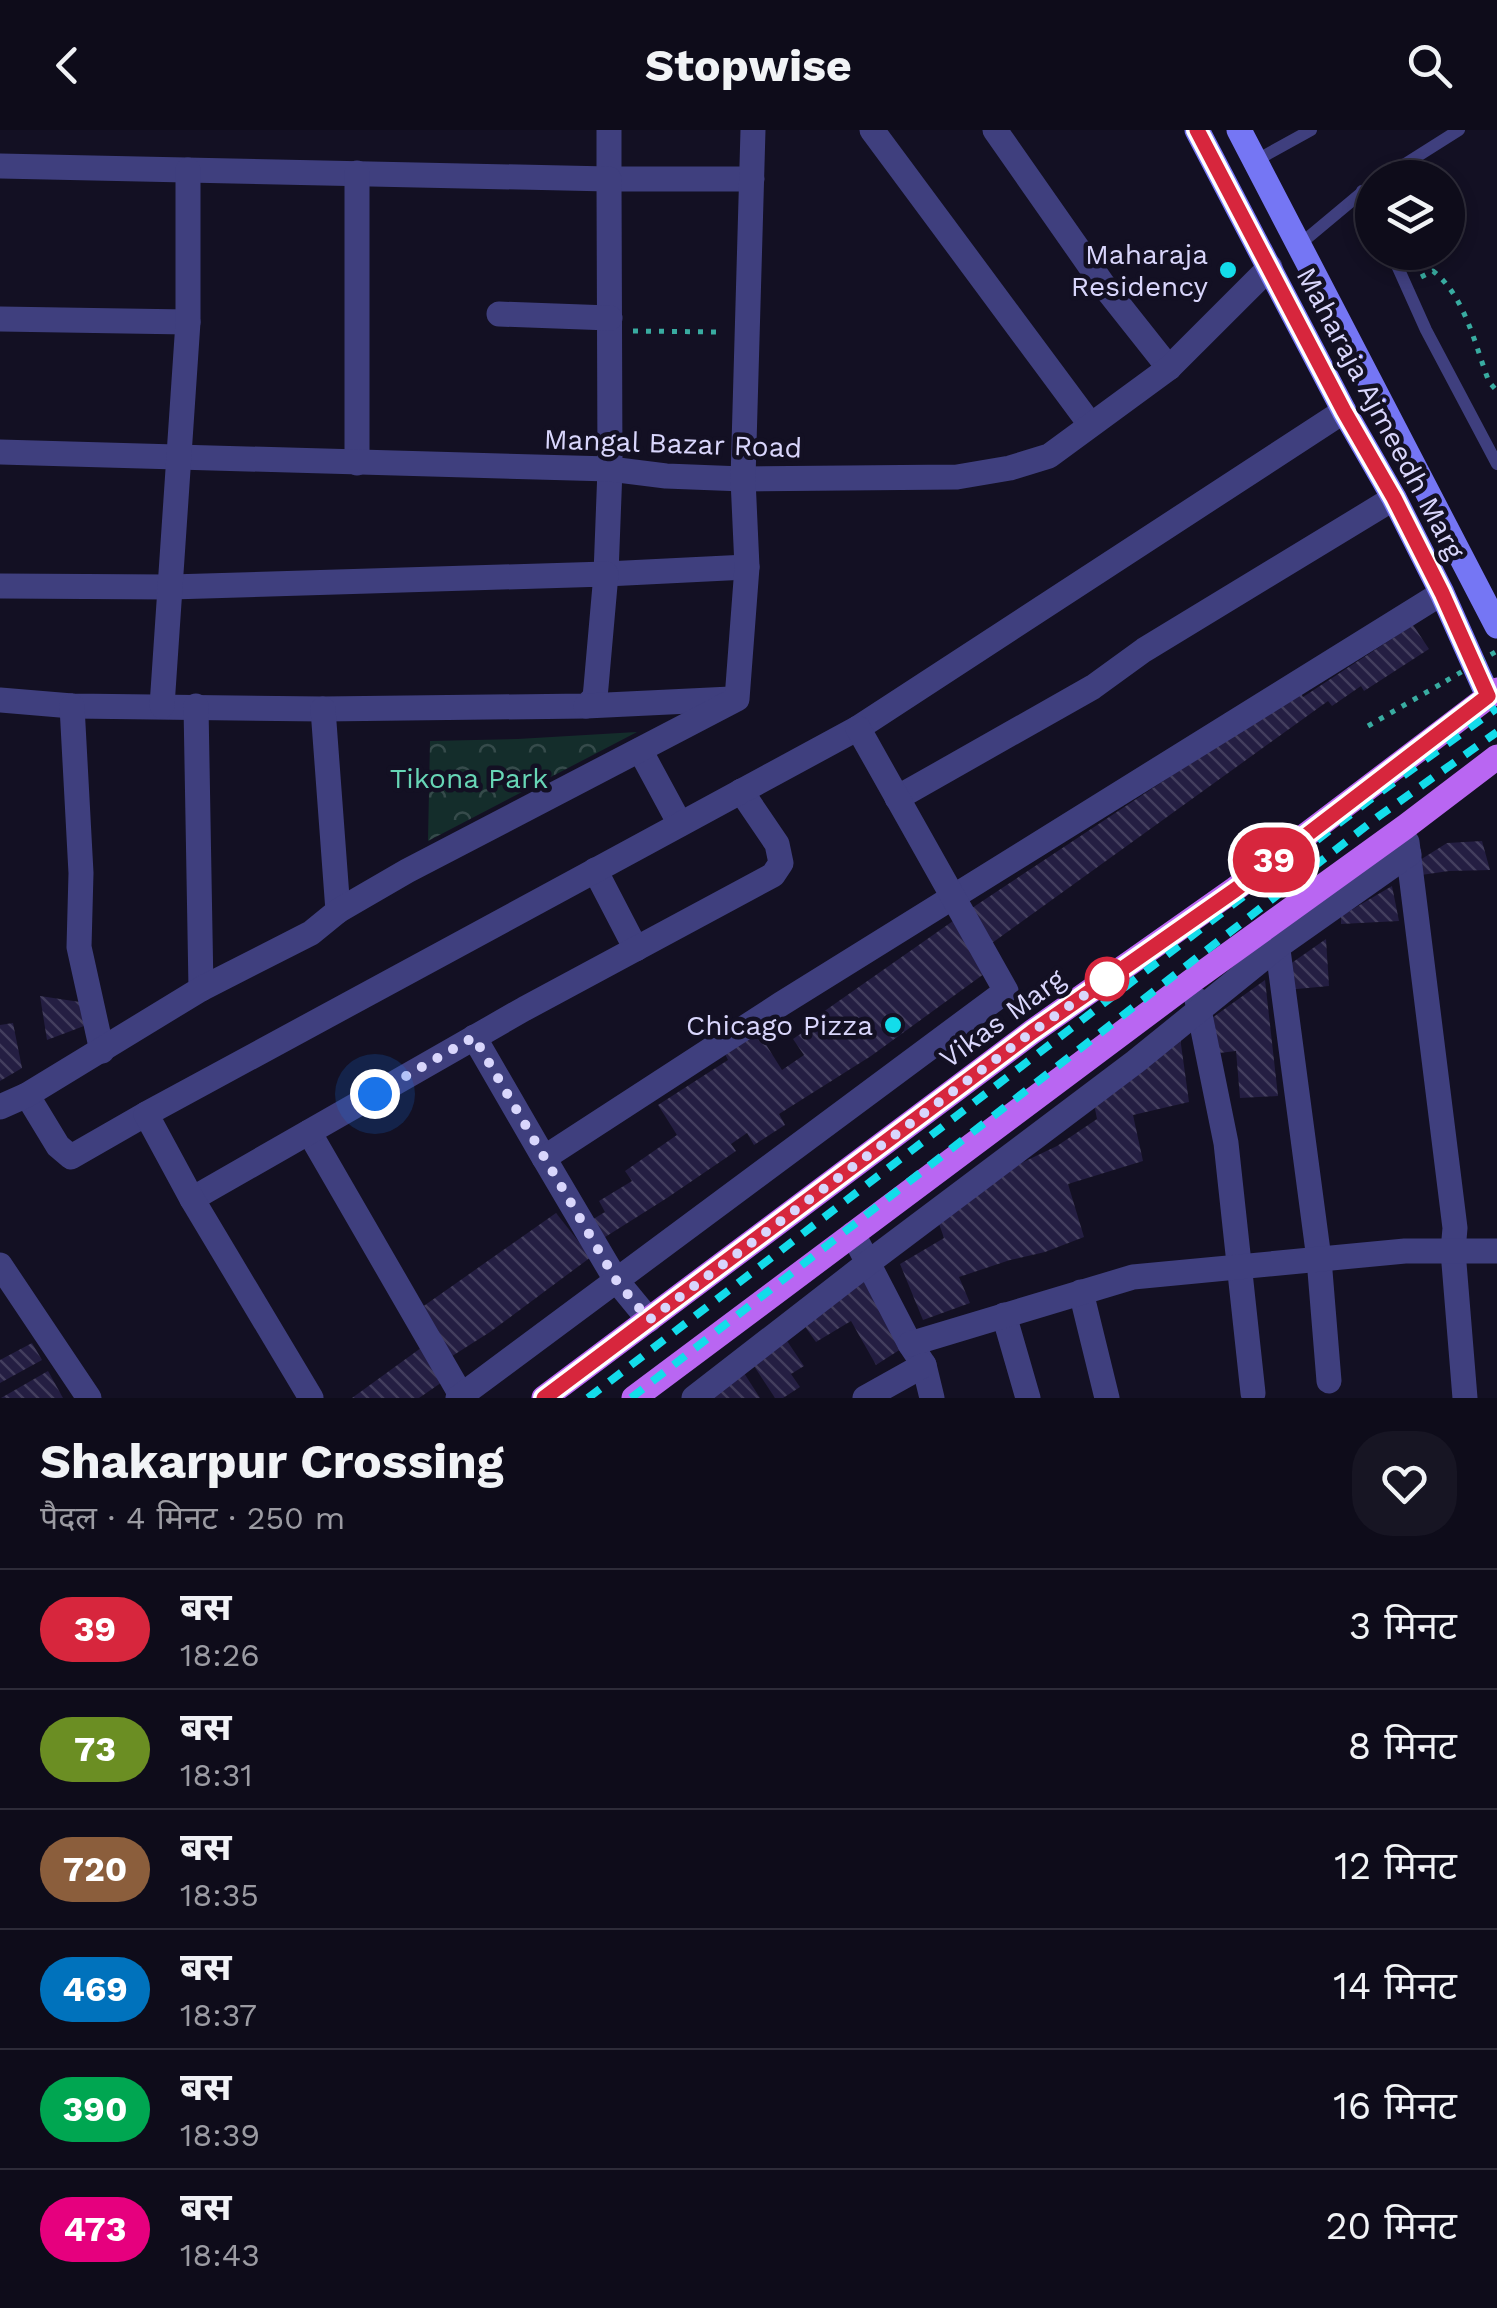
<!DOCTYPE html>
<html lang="hi">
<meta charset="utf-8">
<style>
:root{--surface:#0e0c1a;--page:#171523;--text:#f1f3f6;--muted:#9b9ba2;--line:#2e2c39}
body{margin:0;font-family:"Work Sans","Noto Sans Devanagari",sans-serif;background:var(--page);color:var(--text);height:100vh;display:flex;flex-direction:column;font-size:38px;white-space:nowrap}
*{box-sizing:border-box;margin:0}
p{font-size:32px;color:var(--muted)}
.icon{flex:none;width:55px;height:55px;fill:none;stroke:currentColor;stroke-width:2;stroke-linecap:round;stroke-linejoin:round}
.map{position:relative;height:1268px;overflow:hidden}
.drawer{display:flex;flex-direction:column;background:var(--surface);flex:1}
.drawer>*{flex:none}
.badge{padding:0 20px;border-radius:32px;font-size:35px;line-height:65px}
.buttons{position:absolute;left:1355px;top:30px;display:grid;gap:20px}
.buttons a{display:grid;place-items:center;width:110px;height:110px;border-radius:50%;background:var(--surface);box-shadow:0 5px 15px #0003,0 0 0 2px var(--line);font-size:50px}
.you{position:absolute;width:50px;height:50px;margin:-25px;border:8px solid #fff;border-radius:50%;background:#1a73e8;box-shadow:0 0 0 15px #1a73e833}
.map>.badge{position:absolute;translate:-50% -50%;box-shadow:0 0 0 5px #fff}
.round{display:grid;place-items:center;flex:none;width:105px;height:105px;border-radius:40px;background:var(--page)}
.headline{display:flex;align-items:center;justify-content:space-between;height:170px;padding:0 40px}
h1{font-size:48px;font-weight:700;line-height:75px}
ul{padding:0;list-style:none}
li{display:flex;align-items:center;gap:30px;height:120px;padding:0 40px;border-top:2px solid var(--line)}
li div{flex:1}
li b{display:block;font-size:38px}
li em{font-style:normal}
li .badge{min-width:110px;font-weight:700;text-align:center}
header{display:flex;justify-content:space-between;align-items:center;height:130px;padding:0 40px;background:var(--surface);font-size:45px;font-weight:700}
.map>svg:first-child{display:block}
</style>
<header><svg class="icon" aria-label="back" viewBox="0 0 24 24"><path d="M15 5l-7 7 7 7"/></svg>Stopwise<svg class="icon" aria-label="search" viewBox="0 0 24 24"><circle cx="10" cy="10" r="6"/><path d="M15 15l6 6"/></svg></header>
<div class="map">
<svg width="1497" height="1268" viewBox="0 0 1497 1268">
<defs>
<pattern id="park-crowns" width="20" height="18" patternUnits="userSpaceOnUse" patternTransform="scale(2.5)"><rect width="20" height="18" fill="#142d2b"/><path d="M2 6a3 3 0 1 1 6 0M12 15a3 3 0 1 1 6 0" fill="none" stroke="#364b4b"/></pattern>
<pattern id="building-back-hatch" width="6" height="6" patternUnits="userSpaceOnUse" patternTransform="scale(2.5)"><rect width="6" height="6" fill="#241e42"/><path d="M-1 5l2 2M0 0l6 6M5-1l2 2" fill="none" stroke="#433e5e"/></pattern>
</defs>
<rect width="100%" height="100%" fill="#131023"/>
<path fill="url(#park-crowns)" d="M637,602L428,711L430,611L518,609Z"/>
<g fill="url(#building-back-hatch)">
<path d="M1413,495L1429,519L1364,561L1361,556L1332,576L1328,571L992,813L969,780L1162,652L1298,558L1303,567Z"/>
<path d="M1482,711L1490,740L1449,741L1414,746L1412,735L1447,713Z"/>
<path d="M1392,756L1399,791L1341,794V786Z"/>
<path d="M953,791L988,841L871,926L779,984L785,995L754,1015L747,1003L731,1014L736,1021L667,1068L602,1109L590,1091L605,1082L599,1071L632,1051L625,1041L677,1005L658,975L728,930L724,922L758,902L782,940L804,925L793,909L809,898L806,894Z"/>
<path d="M1326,809L1329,856L1286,860L1283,839Z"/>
<path d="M1265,850L1278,966L1240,968L1236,921L1211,924L1205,893Z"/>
<path d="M40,866L80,872L84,896L47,910Z"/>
<path d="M13,893L22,938L0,951V895Z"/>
<path d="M1180,907L1189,972L1133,985L1143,1031L1068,1054L1084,1107L1045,1122L1010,1130L959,1147L970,1173L923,1190L900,1134L944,1108L938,1091L1017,1035L1057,1016L1097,989L1093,969Z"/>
<path d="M556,1083L591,1127L490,1202L449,1228L418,1180Z"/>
<path d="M864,1149L904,1217L876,1235L851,1191L816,1212L801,1191Z"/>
<path d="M783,1205L804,1236L791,1244L800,1257L783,1268H775L750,1230Z"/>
<path d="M32,1213L42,1230L0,1253V1230Z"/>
<path d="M425,1215L448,1248L419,1268H352Z"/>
<path d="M48,1241L63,1268H1Z"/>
<path d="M744,1243L760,1268H709Z"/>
</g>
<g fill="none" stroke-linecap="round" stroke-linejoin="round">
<g stroke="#39aca1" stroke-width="5" stroke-dasharray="5 8" stroke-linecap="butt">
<path d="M1421,147L1433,141C1465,166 1475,215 1489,252L1497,261"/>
<path d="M633,201L722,202"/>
<path d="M1368,596L1446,551"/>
</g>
<g stroke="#3f3f7e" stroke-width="12">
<path d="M1255,31L1311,0"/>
<path d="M1383,48L1459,0"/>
<path d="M1362,61L1372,82"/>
<path d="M1299,115L1372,54"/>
<path d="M1391,122L1426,200L1497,334"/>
</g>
<g stroke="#3f3f7e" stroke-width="25">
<path d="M609,0V49H752"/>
<path d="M872,0L1090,294"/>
<path d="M995,0L1104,156L1169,238"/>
<path d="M0,36L609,49L610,339L606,444L747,437"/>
<path d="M357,43V333"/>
<path d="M499,184L610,188"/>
<path d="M0,189L188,192"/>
<path d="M0,322L610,339L666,346L743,349L957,347L1010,338L1049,326L1169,238L1270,137"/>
<path d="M0,456L171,457L606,444L596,557L595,567L586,576L323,579L72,576L0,570"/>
<path d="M72,576L81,743L79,817L102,921"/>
<path d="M162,576L188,192V40"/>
<path d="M196,576L201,859"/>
<path d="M586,576L731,569"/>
<path d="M323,579L338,781"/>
<path d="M640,620L680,694"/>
<path d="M897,668L1093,557L1144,520L1394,368"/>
<path d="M1407,712L1455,1098L1453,1121L1465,1268"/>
<path d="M595,740L636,819"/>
<path d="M1276,805L1319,1129L1329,1251"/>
<path d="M1197,870L1226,1013L1253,1263"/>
<path d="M474,907L544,1028"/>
<path d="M27,965L58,1016L71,1027L146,984"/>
<path d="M0,977L27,965L201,859L311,803L338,781L407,741L737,569L747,437L743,349L753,0"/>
<path d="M309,1002L461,1265"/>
<path d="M192,1069L524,879L773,745L781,733L777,714L741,661"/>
<path d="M853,1104L910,1214L924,1235L932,1268"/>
<path d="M0,1135L89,1268"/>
<path d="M1081,1162L1107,1268"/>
<path d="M1004,1185L1028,1268"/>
<path d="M649,1190L616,1150L544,1028L781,874L1442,463"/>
<path d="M910,1214L1133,1147L1405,1121H1497"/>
<path d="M311,1268L192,1069L146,984L858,598L1344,281"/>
<path d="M458,1268L1006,861L858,598"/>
<path d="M694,1268L868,1133L1135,932L1277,817L1409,724"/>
<path d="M865,1268L924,1235"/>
</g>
<g stroke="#7576f4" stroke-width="25">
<path d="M1197,0L1344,281L1394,368L1442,463L1488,566"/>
<path d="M1239,0L1497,496"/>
</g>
<g stroke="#b966f2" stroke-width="25">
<path d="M544,1268L1032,902L1235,759L1497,560"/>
<path d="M634,1268L1193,850L1405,697L1497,627"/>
</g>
<g stroke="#13dcea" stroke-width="8" stroke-dasharray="15 12" stroke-linecap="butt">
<path d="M588,1268L1368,671L1497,578"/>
<path d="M631,1268L1379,686L1497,602"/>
</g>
<path stroke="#39aca1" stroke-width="5" stroke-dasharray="5 8" stroke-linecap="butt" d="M1446,551L1497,521"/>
</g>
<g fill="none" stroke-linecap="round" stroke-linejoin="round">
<g stroke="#fff" stroke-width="22">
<path id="line" d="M544,1268L1032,902L1235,760L1488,566L1442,463L1394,368L1344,281L1197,0"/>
</g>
<use href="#line" stroke="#d7263d" stroke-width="15"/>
<path stroke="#d9d6fc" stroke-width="10" stroke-dasharray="0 18" d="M375,964L474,907L616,1150L649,1190L1032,902L1119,841L1107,849"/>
</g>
<g fill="#13dcea" stroke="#131023" stroke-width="4">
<circle cx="1228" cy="140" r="10"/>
<circle cx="893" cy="895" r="10"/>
</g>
<circle fill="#fff" stroke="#d7263d" stroke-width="5" cx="1107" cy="849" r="20"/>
<g text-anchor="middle" stroke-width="9" stroke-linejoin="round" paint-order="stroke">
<g font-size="28" fill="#d9d6fc" stroke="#131023" text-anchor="end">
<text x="1208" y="134">Maharaja<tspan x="1208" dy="32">Residency</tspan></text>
<text x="873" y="905">Chicago Pizza</text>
</g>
<g font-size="28" fill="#d9d6fc" stroke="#131023">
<text transform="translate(1381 283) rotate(62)" y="10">Maharaja Ajmeedh Marg</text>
<text transform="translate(673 313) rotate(2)" y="10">Mangal Bazar Road</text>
<text transform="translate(1002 888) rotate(-36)" y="10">Vikas Marg</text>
</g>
<g font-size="28" fill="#67d6b6" stroke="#131023">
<text x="469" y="658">Tikona Park</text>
</g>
</g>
</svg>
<div class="buttons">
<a><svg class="icon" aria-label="layers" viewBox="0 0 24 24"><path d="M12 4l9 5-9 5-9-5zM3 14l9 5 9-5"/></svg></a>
</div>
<div class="you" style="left:375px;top:964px"></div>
<b class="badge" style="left:1274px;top:730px;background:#d7263d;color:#fff">39</b>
</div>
<section class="drawer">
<div class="headline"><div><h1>Shakarpur Crossing</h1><p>पैदल · 4 मिनट · 250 m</p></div><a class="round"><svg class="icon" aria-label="heart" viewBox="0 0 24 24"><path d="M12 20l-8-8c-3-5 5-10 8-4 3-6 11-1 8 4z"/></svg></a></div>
<ul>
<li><span class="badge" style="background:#d7263d;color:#fff">39</span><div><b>बस</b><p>18:26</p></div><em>3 मिनट</em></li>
<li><span class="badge" style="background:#6b8e23;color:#fff">73</span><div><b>बस</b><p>18:31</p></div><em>8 मिनट</em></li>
<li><span class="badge" style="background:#8b5e3c;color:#fff">720</span><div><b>बस</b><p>18:35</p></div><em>12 मिनट</em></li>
<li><span class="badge" style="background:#0072bc;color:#fff">469</span><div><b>बस</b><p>18:37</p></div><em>14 मिनट</em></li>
<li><span class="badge" style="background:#00a651;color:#fff">390</span><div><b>बस</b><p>18:39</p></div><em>16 मिनट</em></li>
<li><span class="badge" style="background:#e6007e;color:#fff">473</span><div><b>बस</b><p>18:43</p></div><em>20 मिनट</em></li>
</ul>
</section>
